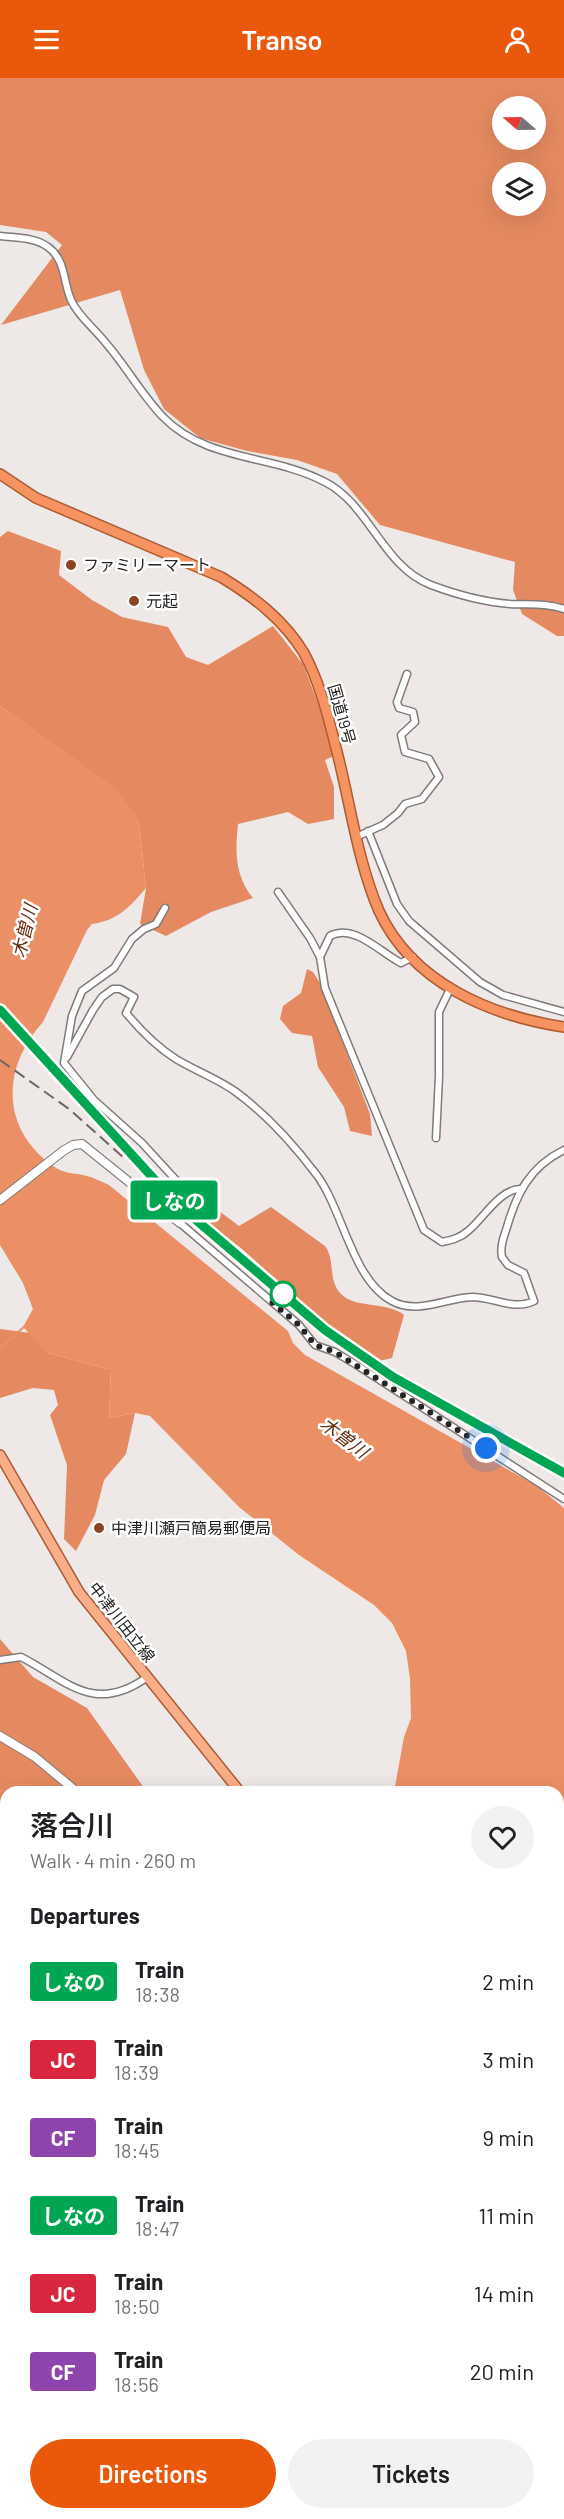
<!DOCTYPE html>
<meta charset="utf-8">
<style>
:root{--surface:#fff;--page:#f2f2f2;--text:#202124;--muted:#757577;--accent:#ea580c}
body{margin:0;font-family:Barlow,"Noto Sans JP",sans-serif;background:var(--page);color:var(--text);height:100vh;display:flex;flex-direction:column;font-size:22px;white-space:nowrap}
*{box-sizing:border-box;margin:0}
p{font-size:20px;color:var(--muted)}
.icon{flex:none;width:33px;height:33px;fill:none;stroke:currentColor;stroke-width:2;stroke-linecap:round;stroke-linejoin:round}
.map{position:relative;flex:1;overflow:hidden}
.panel{position:absolute;left:0px;top:1708px;width:564px;height:734px;display:flex;flex-direction:column;background:var(--surface);border-radius:18px 18px 0 0;box-shadow:0 6px 24px #0002}
.panel>*{flex:none}
.badge{padding:0 12px;border-radius:4px;font-size:21px;line-height:39px}
.needle{width:39px;rotate:290deg}
.controls{position:absolute;left:492px;top:18px;display:grid;gap:12px}
.controls a{display:grid;place-items:center;width:54px;height:54px;border-radius:50%;background:var(--surface);box-shadow:0 6px 24px #0002;font-size:30px}
.you{position:absolute;width:30px;height:30px;margin:-15px;border:4px solid #fff;border-radius:50%;background:#1a73e8;box-shadow:0 0 0 9px #1a73e833}
.map>.badge{position:absolute;translate:-50% -50%;box-shadow:0 0 0 3px #fff}
h2{padding:0 30px;font-size:22px;line-height:54px}
.round{display:grid;place-items:center;flex:none;width:63px;height:63px;border-radius:32px;background:var(--page)}
.headline{display:flex;align-items:center;justify-content:space-between;height:102px;padding:0 30px}
h1{font-size:28px;font-weight:600;line-height:45px}
.cta{display:flex;gap:12px;margin-top:auto;padding:12px 30px}
.cta a{flex:1;height:69px;border-radius:36px;background:var(--accent);color:#fff;font-size:24px;font-weight:600;line-height:69px;text-align:center}
.cta a+a{background:var(--page);color:var(--text)}
ul{padding:0;list-style:none}
li{display:flex;align-items:center;gap:18px;height:78px;padding:0 30px}
li div{flex:1}
li b{display:block;font-size:22px}
li em{font-style:normal}
li .badge{min-width:66px;font-weight:700;text-align:center}
header{display:flex;justify-content:space-between;align-items:center;height:78px;padding:0 30px;background:var(--accent);color:#fff;font-size:27px;font-weight:600}
.map>svg:first-child{display:block}
</style>
<header><svg class="icon" aria-label="menu" viewBox="0 0 24 24"><path d="M4 6h16M4 12h16M4 18h16"/></svg>Transo<svg class="icon" aria-label="person" viewBox="0 0 24 24"><circle cx="12" cy="8" r="4"/><path d="M4 21q1-7 8-7t8 7"/></svg></header>
<div class="map">
<svg width="564" height="2441" viewBox="0 0 564 2441">
<rect width="100%" height="100%" fill="#eee9e7"/>
<g fill="#e58a60" fill-rule="evenodd">
<path d="M0,0H564V558H557L522,536L513,512L515,484L380,447L337,396L297,382L247,373L200,360L164,331L144,292L120,212L1,247L62,167L46,154L0,147ZM502,28H536V62H502ZM502,94H536V128H502Z"/>
<path d="M8,453L61,473L59,497L92,522L122,539L168,549L186,579L208,587L273,548L303,586L321,633L334,678L325,682L334,709V741L308,746L288,734L238,746C235,774 235,798 253,820L211,834L166,858L140,846L146,810L139,744L117,712L0,628V459Z"/>
<path d="M307,891L313,894L320,905L370,1036L372,1058L350,1053L344,1029L318,989L312,958L292,955L280,941L283,928L301,915Z"/>
<path d="M194,1114L239,1148L271,1129L325,1168C336,1183 327,1201 341,1216C356,1231 387,1223 404,1237L392,1280L379,1283L317,1238L242,1171L195,1134L189,1124Z"/>
<path d="M0,1251L31,1255L48,1275L111,1292L109,1340L135,1335L126,1376L104,1402L95,1437L76,1473L64,1461L67,1387L50,1337L58,1327L54,1312L33,1310L0,1320Z"/>
<path d="M0,1561L33,1599L87,1630L147,1714H6V1787L0,1788Z"/>
<path d="M0,1843L6,1848V2436H207L199,2441H0Z"/>
<path d="M558,2411L564,2414V2441H514L512,2436H558Z"/>
<path d="M285,2436H440L441,2441H291Z"/>
</g>
<g fill="#eb8f65">
<path d="M0,628L118,712L139,744L146,810C131,828 117,843 92,846L87,852L43,944C0,991 1,1053 56,1090C66,1096 77,1095 87,1098C95,1100 102,1104 109,1107L288,1253L293,1265L305,1277L537,1408L564,1430V1769L558,1768V1714H394L404,1659L411,1640L410,1601L406,1573L392,1545L374,1527L299,1477L239,1429L150,1338L135,1335L109,1340L111,1292L48,1275L23,1249L33,1231L23,1205L0,1167Z"/>
<path d="M451,2436H503L505,2441H452Z"/>
</g>
<g fill="none" stroke-linecap="round" stroke-linejoin="round">
<g stroke="#eb8f65" stroke-width="2">
<path d="M0,1270L25,1248"/>
<path d="M558,2057L564,2049"/>
<path d="M557,2441L564,2427"/>
</g>
<g stroke="#7f7b7a" stroke-width="9">
<g id="minor">
<path d="M0,158C15,160 35,159 48,169C66,182 63,204 71,222C78,238 94,250 105,264C126,288 141,316 163,339C207,384 272,376 325,404C369,426 383,489 431,507C455,516 485,524 510,526C528,527 547,525 564,531"/>
<path d="M368,753L397,826L409,843L480,904L503,917L564,934"/>
<path d="M356,759L383,747L398,735L405,726L422,721L439,699L429,681L405,674L401,657L415,644L413,634L399,630L397,624L407,596"/>
<path d="M278,814L310,860L320,879"/>
<path d="M165,830L156,846L144,851L132,861L114,890L82,913L72,938L64,985L94,1022L142,1065L186,1113L180,1145L299,1247L315,1267L335,1274L355,1286L564,1421"/>
<path d="M413,879L401,885C381,875 354,845 330,858L320,879L325,910L424,1152L442,1164C452,1162 460,1160 468,1153C482,1142 500,1111 520,1111"/>
<path d="M67,979L93,932L102,919L113,911H120L134,919L126,935C141,953 157,969 176,981C196,993 218,1001 236,1014C266,1036 294,1067 316,1096C343,1131 352,1202 392,1223C417,1237 446,1220 472,1219C494,1219 513,1233 534,1223L524,1195L508,1187L502,1179C500,1170 503,1161 506,1152C516,1117 529,1089 564,1072"/>
<path d="M436,1060L439,998V934L450,911"/>
<path d="M0,1582L21,1579C66,1602 93,1637 146,1600"/>
<path d="M0,1871L6,1872"/>
</g>
</g>
<g stroke="#7f7b7a" stroke-width="10">
<g id="tertiary">
<path d="M0,1122L63,1073L73,1067L82,1066L180,1145"/>
<path d="M0,1658L35,1679L77,1714"/>
<path d="M558,2370L564,2369"/>
<path d="M273,2436L274,2441"/>
<path d="M89,2441L91,2436"/>
<path d="M200,2441L201,2436"/>
<path d="M364,2441L365,2436"/>
</g>
</g>
<g stroke="#ad5b31" stroke-width="12">
<g id="primary">
<path d="M0,1377L79,1514L240,1714"/>
<path d="M310,2436V2441"/>
</g>
</g>
<g stroke="#ad5b31" stroke-width="12">
<path id="trunk" d="M0,396L36,420L221,499C254,519 284,542 304,575C320,605 328,638 336,670C350,723 357,782 379,833C412,905 491,938 564,949"/>
</g>
<use href="#minor" stroke="#fff" stroke-width="6"/>
<use href="#tertiary" stroke="#fff" stroke-width="8"/>
<use href="#primary" stroke="#f9ae88" stroke-width="9"/>
<use href="#trunk" stroke="#f79360" stroke-width="9"/>
<g stroke="#6a6766" stroke-width="2" stroke-dasharray="12 6" stroke-linecap="butt">
<path d="M0,932L175,1124L325,1252L393,1299L564,1395"/>
<path d="M0,982L69,1031L123,1079"/>
</g>
</g>
<g fill="none" stroke-linecap="round" stroke-linejoin="round">
<g stroke="#fff" stroke-width="14">
<path id="line" d="M0,932L175,1124L325,1252L393,1299L564,1395"/>
</g>
<use href="#line" stroke="#00a651" stroke-width="9"/>
<path stroke="#262423" stroke-width="6" stroke-dasharray="0 10.8" d="M283,1216L268,1221L299,1247L315,1267L335,1274L486,1370"/>
</g>
<g fill="#8c4522" stroke="#fff" stroke-width="2">
<circle cx="71" cy="487" r="6"/>
<circle cx="134" cy="523" r="6"/>
<circle cx="99" cy="1450" r="6"/>
</g>
<circle fill="#fff" stroke="#00a651" stroke-width="3" cx="283" cy="1216" r="12"/>
<g text-anchor="middle" stroke-width="5" stroke-linejoin="round" paint-order="stroke">
<g font-size="16" fill="#262423" stroke="#fff" text-anchor="start">
<text x="83" y="493">ファミリーマート</text>
<text x="146" y="529">元起</text>
<text x="111" y="1456">中津川瀬戸簡易郵便局</text>
</g>
<g font-size="16" fill="#262423" stroke="#fff">
<text transform="translate(342 636) rotate(74)" y="6">国道19号</text>
<text transform="translate(122 1544) rotate(52)" y="6">中津川田立線</text>
</g>
<g font-size="18" font-style="italic" fill="#682e10" stroke="#fff">
<text transform="translate(25 853) rotate(-76)" y="6">木曽川</text>
<text transform="translate(344 1360) rotate(37)" y="6">木曽川</text>
</g>
</g>
</svg>
<div class="controls">
<a><svg class="needle" viewBox="-14 -14 28 28"><path d="M0-13l5 13h-10z" fill="#e53935"/><path d="M0 13l5-13h-10z" fill="#757577"/></svg></a>
<a><svg class="icon" aria-label="layers" viewBox="0 0 24 24"><path d="M12 4l9 5-9 5-9-5zM3 14l9 5 9-5"/></svg></a>
</div>
<div class="you" style="left:486px;top:1370px"></div>
<b class="badge" style="left:174px;top:1122px;background:#00a651;color:#fff">しなの</b>
<section class="panel">
<div class="headline"><div><h1>落合川</h1><p>Walk · 4 min · 260 m</p></div><a class="round"><svg class="icon" aria-label="heart" viewBox="0 0 24 24"><path d="M12 20l-8-8c-3-5 5-10 8-4 3-6 11-1 8 4z"/></svg></a></div>
<h2>Departures</h2>
<ul>
<li><span class="badge" style="background:#00a651;color:#fff">しなの</span><div><b>Train</b><p>18:38</p></div><em>2 min</em></li>
<li><span class="badge" style="background:#d7263d;color:#fff">JC</span><div><b>Train</b><p>18:39</p></div><em>3 min</em></li>
<li><span class="badge" style="background:#8e44ad;color:#fff">CF</span><div><b>Train</b><p>18:45</p></div><em>9 min</em></li>
<li><span class="badge" style="background:#00a651;color:#fff">しなの</span><div><b>Train</b><p>18:47</p></div><em>11 min</em></li>
<li><span class="badge" style="background:#d7263d;color:#fff">JC</span><div><b>Train</b><p>18:50</p></div><em>14 min</em></li>
<li><span class="badge" style="background:#8e44ad;color:#fff">CF</span><div><b>Train</b><p>18:56</p></div><em>20 min</em></li>
</ul>
<div class="cta"><a>Directions</a><a>Tickets</a></div>
</section>
</div>
